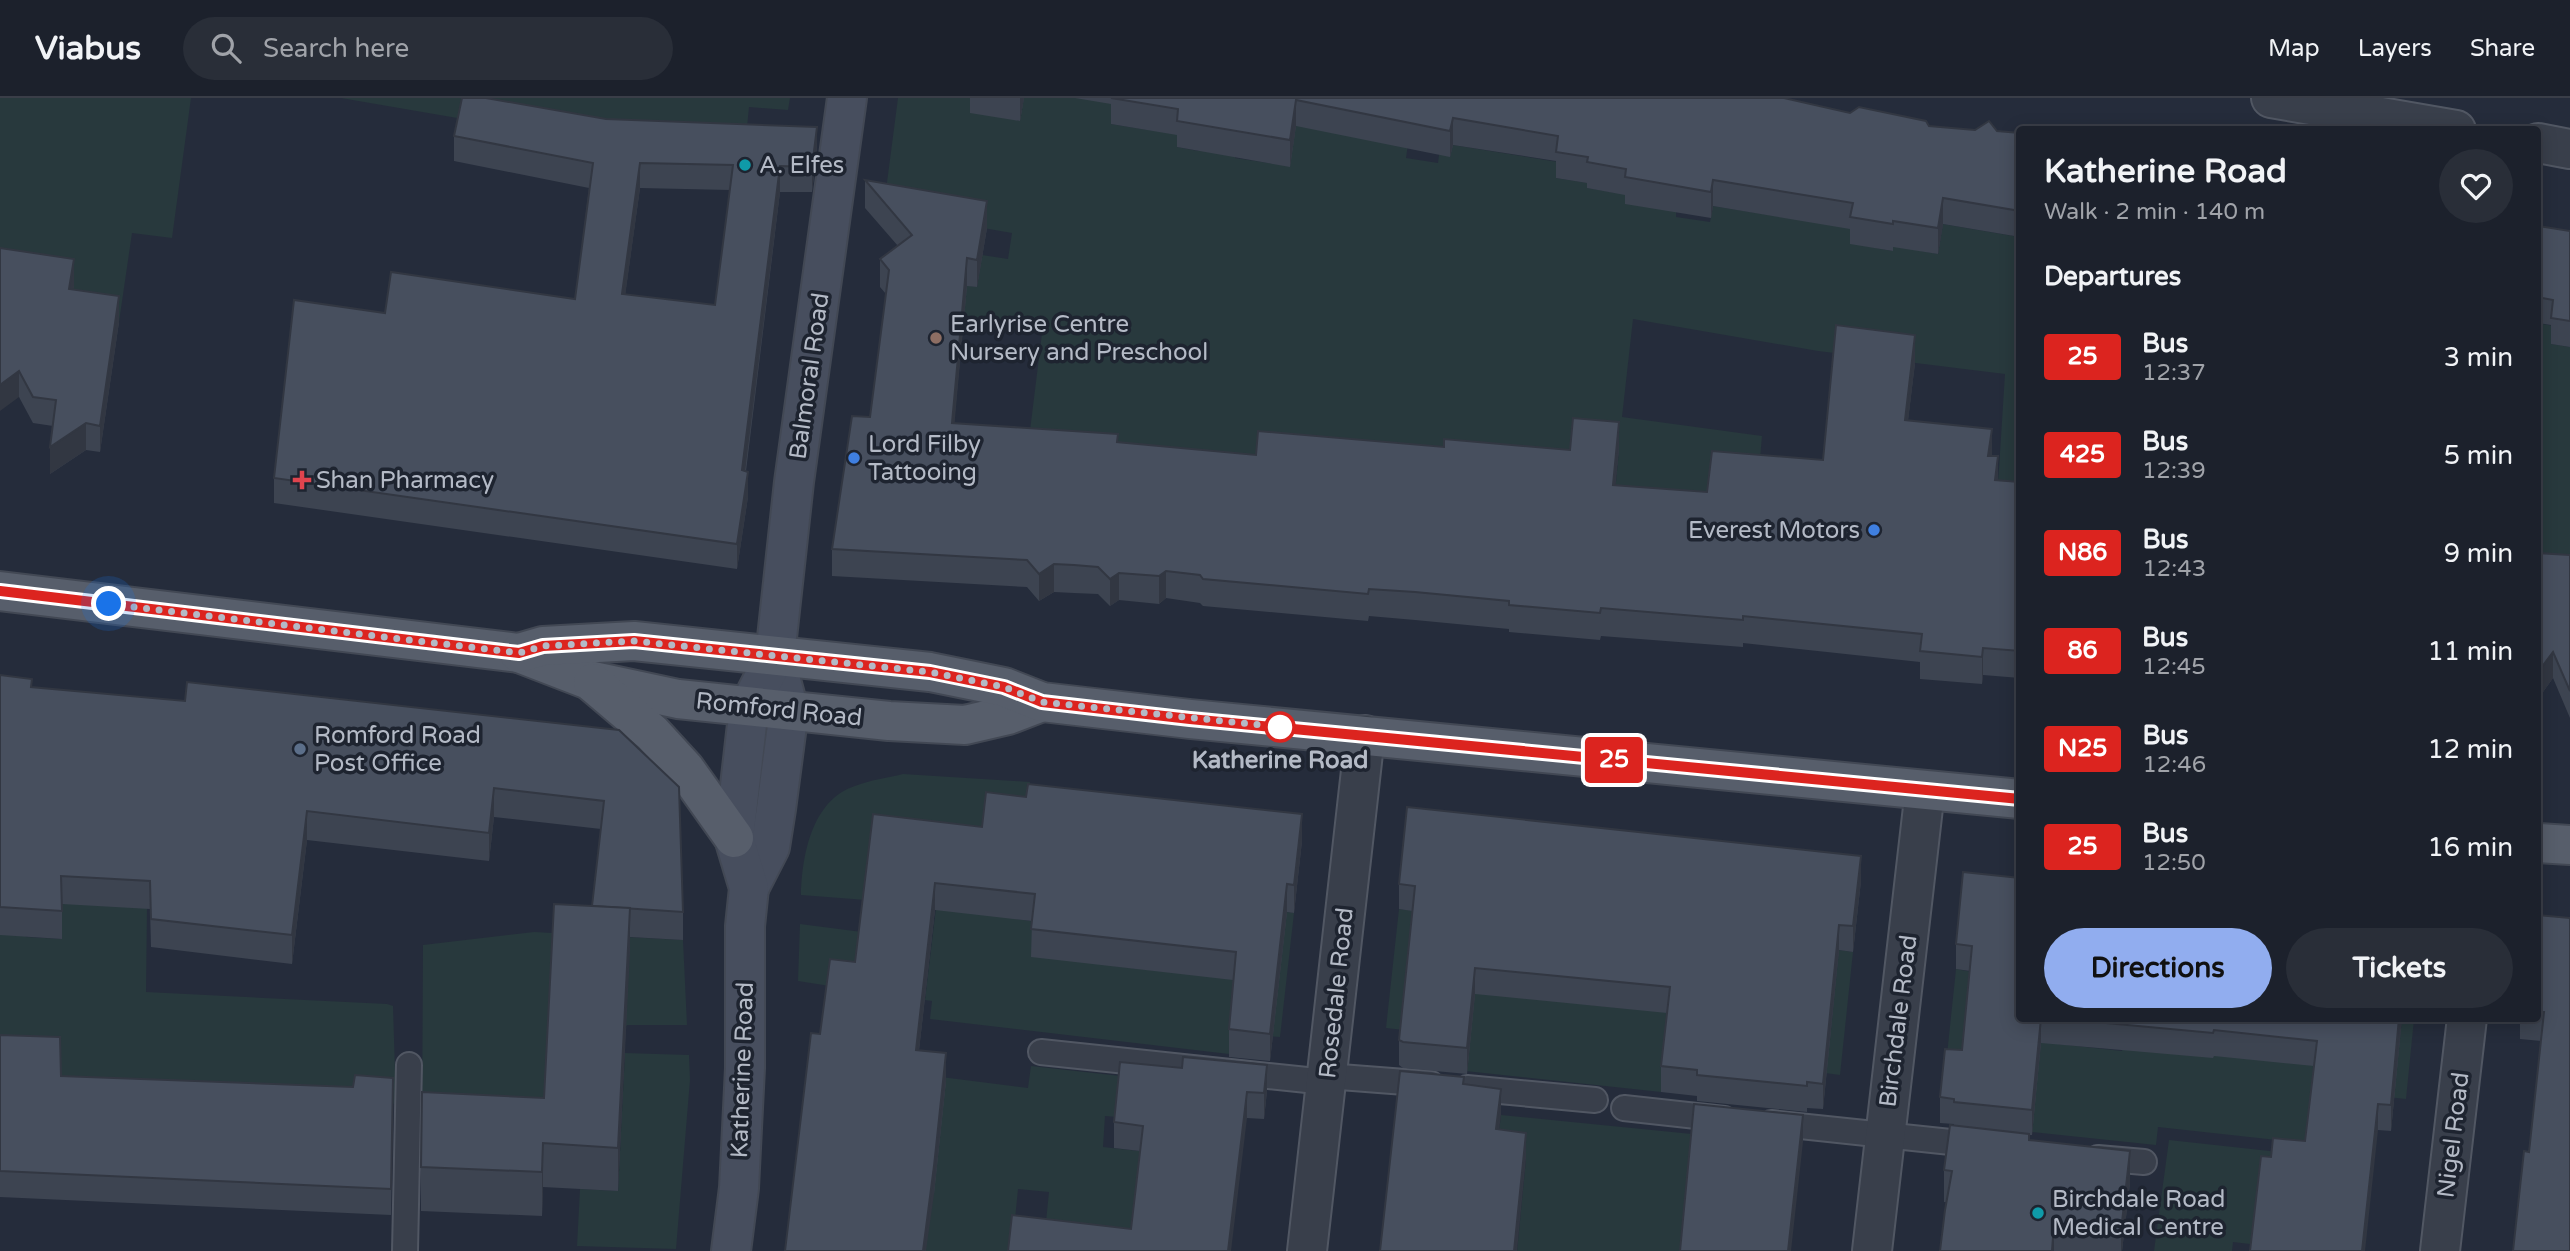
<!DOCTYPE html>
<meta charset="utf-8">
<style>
:root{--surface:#1c212c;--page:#292e38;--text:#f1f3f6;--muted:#a0a3a9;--line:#3a3e48;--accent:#91adef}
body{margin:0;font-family:"Varela Round",sans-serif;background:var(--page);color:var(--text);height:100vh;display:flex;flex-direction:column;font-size:26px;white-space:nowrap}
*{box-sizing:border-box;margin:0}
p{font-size:23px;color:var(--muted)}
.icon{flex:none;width:38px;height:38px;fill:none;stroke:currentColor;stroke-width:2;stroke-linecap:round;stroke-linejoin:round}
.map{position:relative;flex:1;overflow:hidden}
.details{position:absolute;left:2016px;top:28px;width:525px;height:896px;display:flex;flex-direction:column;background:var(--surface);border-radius:7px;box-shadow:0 4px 18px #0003,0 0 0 2px var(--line)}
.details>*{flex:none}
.badge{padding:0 14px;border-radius:5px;font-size:24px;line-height:46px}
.you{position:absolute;width:35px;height:35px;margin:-18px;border:5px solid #fff;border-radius:50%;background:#1a73e8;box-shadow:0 0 0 10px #1a73e833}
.map>.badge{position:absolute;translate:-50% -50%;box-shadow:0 0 0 4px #fff}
h2{padding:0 28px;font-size:26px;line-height:63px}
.round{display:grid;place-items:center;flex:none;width:74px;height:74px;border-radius:37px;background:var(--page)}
.overview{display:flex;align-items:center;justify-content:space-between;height:119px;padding:0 28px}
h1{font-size:33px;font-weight:800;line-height:52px}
.primary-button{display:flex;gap:14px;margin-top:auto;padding:14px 28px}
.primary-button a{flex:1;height:80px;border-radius:42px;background:var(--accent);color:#111;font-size:28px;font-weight:800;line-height:80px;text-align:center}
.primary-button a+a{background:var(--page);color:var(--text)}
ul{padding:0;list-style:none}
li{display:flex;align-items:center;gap:21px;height:98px;padding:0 28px}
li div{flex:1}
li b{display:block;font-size:26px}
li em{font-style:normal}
li .badge{min-width:77px;font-weight:700;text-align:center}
header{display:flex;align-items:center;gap:42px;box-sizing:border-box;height:98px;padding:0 35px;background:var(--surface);border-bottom:2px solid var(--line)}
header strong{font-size:33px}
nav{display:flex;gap:38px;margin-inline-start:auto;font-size:24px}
.search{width:490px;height:63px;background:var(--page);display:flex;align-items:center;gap:18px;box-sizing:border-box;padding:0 24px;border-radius:38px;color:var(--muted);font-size:26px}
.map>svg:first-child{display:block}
</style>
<header>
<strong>Viabus</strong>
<div class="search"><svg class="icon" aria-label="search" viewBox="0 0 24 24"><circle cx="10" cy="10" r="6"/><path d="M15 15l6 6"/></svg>Search here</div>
<nav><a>Map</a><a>Layers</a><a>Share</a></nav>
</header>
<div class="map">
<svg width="2570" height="1153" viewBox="0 0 2570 1153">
<rect width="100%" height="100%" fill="#252c3b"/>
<g fill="#28393d" fill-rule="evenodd">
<path d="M0,0H191L172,140L132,135L119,224L0,205Z"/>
<path d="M341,0H790L788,12L749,9L745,50L463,21Z"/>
<path d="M898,0H973L1019,23L1024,0H1115L1111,26L1148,32L1179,34L1177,49L1198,53L1240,27L1235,60L1289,68L1297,21L1409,39L1406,60L1438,65L1439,57L1453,47L1558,64L1556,80L1588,85V90L1616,95L1621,75L1676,114V119L1710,124L1713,108L1787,120L1856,114L1851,145L1892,153L1898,121L1916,152L1938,156L1943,126L2019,139V412L1998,386L2005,276L1818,253L1633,221L1622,319L1762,338L1758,384L1701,476L1608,468L1619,352L1567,411L1027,357L1042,235L960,221L964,187L977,189L982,157L1008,161L1012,135L937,122L886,92Z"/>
<path d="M2538,225L2553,228L2551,246L2570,249V484L2538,482Z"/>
<path d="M903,676L1030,684L1016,821L1117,835L1114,868L1177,875L1287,814L1294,815L1280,939L1231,935L1229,956L930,921L932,903L925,902L943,752L866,802L801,797C802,757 812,702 855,688C870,682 887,680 903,676Z"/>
<path d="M0,798L26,839L62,841L61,805L147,810L146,894L387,906L393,908L396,1006L0,973Z"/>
<path d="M1399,811L1415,813L1471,930L1475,895L1831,931L1839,852L1853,854L1840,977L1666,954L1661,994L1428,969L1431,935L1386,930Z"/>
<path d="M800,826L862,834L855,892L798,883Z"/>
<path d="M534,834L683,842L687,927H627L544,1044L422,1037L423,847Z"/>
<path d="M1956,871L1972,874L1966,939L2033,921L2058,946L2122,953L2126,921L2213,960L2217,921L2396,975L2402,921H2414L2406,1001L2358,996L2354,1029L2307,1024L2305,1045L2158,1029L2156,1047L2032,1034L1945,976Z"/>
<path d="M625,955L689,957L690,982L676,1151L577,1148L580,1091L618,1093Z"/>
<path d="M1031,968L1183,985L1117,1019L1105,1018L1103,1049L1175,1057L1164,1153H924L886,972L1028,990ZM1018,1091L1049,1094L1045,1134L1014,1131Z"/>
<path d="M1501,1017L1742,1041L1683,1153H1517L1526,1061L1496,1058Z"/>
<path d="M2169,1042L2307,1057L2301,1152L2233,1144L2232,1153H2154Z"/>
</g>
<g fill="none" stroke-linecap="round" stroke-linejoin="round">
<g stroke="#515763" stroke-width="28">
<g id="lane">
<path d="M1041,954L1326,984"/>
<path d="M1327,978L1431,986"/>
<path d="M1467,990L1595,1002"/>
<path d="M1624,1010L1724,1021"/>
<path d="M1771,1025L1979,1047"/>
<path d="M2098,1060L2144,1064"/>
<path d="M405,1153L409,967"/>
</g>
</g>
<g stroke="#515763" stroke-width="42">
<g id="street">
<path d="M2271,0L2456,32"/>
<path d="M2538,45L2570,51"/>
<path d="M1307,1153L1365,637"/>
<path d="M1872,1153L1925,692"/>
<path d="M2440,1153L2467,920"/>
</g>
</g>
<g stroke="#424854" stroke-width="42">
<g id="secondary">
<path d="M749,790L770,749L776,711L789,612L780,579"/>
<path d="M731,1153L739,1090L745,970V828L749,790L734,740L749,609L775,558L794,384L847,0"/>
</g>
</g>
<g stroke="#424854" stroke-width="42">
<g id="primary">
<path d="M0,493L519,555L589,582L678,601L889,623L965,627L1008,617L1042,604"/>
<path d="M519,555L543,548L634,543L930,574L1004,589L1042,604L1190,621L2020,701"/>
<path d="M593,585L652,635L685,671L734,740"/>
<path d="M2538,745L2570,747"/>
</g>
</g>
<use href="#lane" stroke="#393f4b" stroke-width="24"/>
<use href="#street" stroke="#393f4b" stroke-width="38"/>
<use href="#secondary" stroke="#474e5e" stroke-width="38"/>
<use href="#primary" stroke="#575e6b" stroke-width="38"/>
</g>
<g fill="#3d4451" fill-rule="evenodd">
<path d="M970,0H1024L1020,23L970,15Z"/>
<path d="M1075,0H1784L1850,15L1929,28L1975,32L1997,33L2020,35V139L1943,126L1938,156L1893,149V153L1850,146V131L1713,108L1711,120L1625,106V97L1587,90V85L1556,80V63L1453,47L1450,59L1296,28L1290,69L1177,49V37L1111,26V6Z"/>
<path d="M606,21L817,54L812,94H780L746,373L748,399L737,471L274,405V380L385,215L575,201L589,90L454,63V38ZM640,90L730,92L715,207L625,197Z"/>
<path d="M865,82L987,130L977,189L967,188L954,325L1118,344L1256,357L1444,349L1570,352L1619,351L1615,387L1707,394L1823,362L1915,265L1908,322L1992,358L1998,382L2020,384V580L1983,577L1982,586L1920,581V564L1743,545V549L1601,538L1600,542L1509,534V531L1415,522L1369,518L1368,523L1203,508L1200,505L1166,500L1159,506L1119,502L1110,508L1098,496L1074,495L1054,494L1039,503L1027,489L832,478V451L870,319L886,196L880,189V161L898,148L865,110Z"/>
<path d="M2538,128L2570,133V249L2551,246V227L2538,225Z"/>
<path d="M0,150L74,188L73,191L119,224L100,354L86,352L50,376L53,328L33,325L19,299Z"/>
<path d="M2570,457V620L2553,580L2538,601Z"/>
<path d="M0,577L32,589L185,603L619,632L683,814V842L630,839L618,1093L543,1089L542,1118L421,1113V1069L544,1000L592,808L601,731L494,719L489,763L307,742L292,866L151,849L150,811L62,806V841L0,837Z"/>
<path d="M982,729L1302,743L1294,815L1287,814L1270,963L1229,959V931L1233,882L1031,859L1032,823L935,812L919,952L946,983L934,1096L820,936L855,864Z"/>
<path d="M1963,774L2020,920H2402L2391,1033L2378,1032L2271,1059L2305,1043L2314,968L2214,958L2213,960L2041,945L2032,1037H2029V1042L2130,1085L2122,1153H1940L1946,1104H1944V1072L1954,1026L1940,1025V999L1962,952L1970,873L1956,871V846Z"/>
<path d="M1861,783L1853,854L1839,852L1823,1011L1807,1010V1014L1697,1003V998L1661,994V968L1667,915L1475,896L1467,976L1403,970L1399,967V942L1412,813L1399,811V786Z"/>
<path d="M2538,817L2570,820L2529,1054L2541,943L2520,941V920H2538Z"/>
<path d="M0,937L61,978L393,1006L391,1117L0,1099Z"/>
<path d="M1182,970L1267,993L1264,1021L1247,1020L1131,1131L1140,1053L1114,1050V1024Z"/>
</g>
<g fill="#323742">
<path d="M1020,0H1024L1020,23Z"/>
<path d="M1296,2V28L1290,69V42Z"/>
<path d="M1453,20V47L1450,59V33Z"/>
<path d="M817,29V54L812,94V69Z"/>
<path d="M640,65V90L622,221V196Z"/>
<path d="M780,68V94L742,398V372Z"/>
<path d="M1713,82V108L1711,120V94Z"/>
<path d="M1943,100V126L1938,156V130Z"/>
<path d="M987,103V130L977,189V162Z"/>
<path d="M967,160V188L952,353V325Z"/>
<path d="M74,161V188L69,217V191Z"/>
<path d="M119,198V224L100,354V328Z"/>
<path d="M1915,237V265L1905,349V322Z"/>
<path d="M19,273V299L0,313V287Z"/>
<path d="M1619,324V351L1613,415V387Z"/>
<path d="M86,325V352L50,376V349Z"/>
<path d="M1992,331V358H1988Z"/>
<path d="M1998,358V386L1995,382Z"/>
<path d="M748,374V399L737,471V446Z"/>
<path d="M1054,466V494L1039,503V476Z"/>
<path d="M1166,473V500L1159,506V478Z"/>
<path d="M1119,475V502L1110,508V481Z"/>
<path d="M1983,550V577L1982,586V559Z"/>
<path d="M2553,554V580L2538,601V574Z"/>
<path d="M494,690V719L489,763V735Z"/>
<path d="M307,713V742L292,866V837Z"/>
<path d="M1302,716V743L1294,815V787Z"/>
<path d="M1861,758V783L1853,854V828Z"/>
<path d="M935,785V812L916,979V952Z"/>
<path d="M1287,786V814L1270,963V936Z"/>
<path d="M630,810V854L618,1093V1050Z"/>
<path d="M1839,827V852L1823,1011V986Z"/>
<path d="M1475,870V896L1467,976V950Z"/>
<path d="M2041,920V945L2032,1037V1012Z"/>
<path d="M2399,920H2402L2391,1033V1007Z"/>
<path d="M946,955V983L934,1096L926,1153H923Z"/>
<path d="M1267,967V993L1264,1021V995Z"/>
<path d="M1501,991V1017L1496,1058V1031Z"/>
<path d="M1247,994V1020L1231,1153H1228Z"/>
<path d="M2378,1006V1032L2365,1153H2362Z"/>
<path d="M1803,1017V1044L1791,1153H1788Z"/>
<path d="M1526,1035V1061L1517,1153H1514Z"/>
<path d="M543,1045V1089L542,1118V1074Z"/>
<path d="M2130,1053V1085L2122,1153H2121V1133Z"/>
<path d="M2054,1125V1153H2052Z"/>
</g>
<g fill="#474f5e" stroke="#323742" stroke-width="2" fill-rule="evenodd">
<path d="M462,0H486L606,21L817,29L812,69L780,68L742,372L748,374L737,446L274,380L294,202L385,215L391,174L575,201L593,65L454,38ZM640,65L733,67L715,207L622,196Z"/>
<path d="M1111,0H1784L1850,15L1859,9L1926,23L1929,28L1975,32L1989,23L1997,33L2020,35V113L1943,100L1938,130L1893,123V126L1850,119L1853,105L1713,82L1711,94L1625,79L1626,71L1587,64L1588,59L1556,54L1558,38L1453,20L1450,33L1296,2L1290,42L1177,23L1178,11Z"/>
<path d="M865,82L987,103L977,162L967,160L952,325L1118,336L1117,344L1256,357L1258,333L1444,349V341L1570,352L1573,320L1619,324L1613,387L1707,394L1712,353L1823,362L1836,227L1915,237L1905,322L1992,331L1988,358H1998L1995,382L2020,384V553L1983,550L1982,559L1920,553L1922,536L1743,518V522L1601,510L1600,515L1509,507V503L1415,494L1369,491L1368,496L1203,481L1200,477L1166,473L1159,478L1119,475L1110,481L1098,469L1074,467L1054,466L1039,476L1027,462L832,451L852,318L870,319L889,172L880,161L912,137Z"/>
<path d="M2538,128L2570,133V223L2551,220L2553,202L2538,199Z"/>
<path d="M0,150L74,161L69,191L119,198L100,328L86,325L50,349L56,302L33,299L19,273L0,287Z"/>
<path d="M2538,455L2570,457V593L2553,554L2538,574Z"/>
<path d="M0,577L32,581L31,589L185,603L187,584L619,632L679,689L683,814L592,808L604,703L494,690L489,735L307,713L292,837L151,821L150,783L61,778L62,813L0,809Z"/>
<path d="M1028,686L1302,716L1294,787L1287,786L1270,936L1229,931L1236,854L1031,831L1035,796L935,785L916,952L946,955L934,1068L923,1153H785L811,935L820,936L830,861L855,864L873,716L982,729L986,694L1026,699Z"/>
<path d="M1407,709L1861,758L1853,828L1839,827L1823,986L1807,984V988L1697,977V972L1661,968L1670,889L1475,870L1467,950L1403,944L1399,942L1415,788L1399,786Z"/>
<path d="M1963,774L2020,780V920H2041L2032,1012L1954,1004V1001L1940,999L1945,951L1962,952L1972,848L1956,846Z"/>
<path d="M554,806L630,810L618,1050L543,1045L542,1074L421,1069L422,994L544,1000Z"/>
<path d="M2538,817L2570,820V1153H2513L2524,1053L2529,1054L2544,914H2538Z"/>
<path d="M2052,920H2399L2391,1007L2378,1006L2362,1153H2250L2261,1058L2271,1059L2273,1040L2305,1043L2317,943L2214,932L2213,935Z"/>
<path d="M0,937L60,939L61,978L353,989L355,977L393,980L391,1091L0,1073Z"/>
<path d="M1183,959L1267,967L1264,995L1247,994L1228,1153H1008L1012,1117L1131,1131L1143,1028L1114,1024L1120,964L1182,970Z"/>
<path d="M1400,973L1464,979L1463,986L1501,991L1496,1031L1526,1035L1514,1153H1380Z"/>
<path d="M1694,1006L1803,1017L1788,1153H1680Z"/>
<path d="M1950,1027L2029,1036V1042L2130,1053L2121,1133L2054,1125L2052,1153H1940L1945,1112L1952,1073L1944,1072Z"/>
</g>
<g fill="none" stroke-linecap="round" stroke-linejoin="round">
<g stroke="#fff" stroke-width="16">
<path id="line" d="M0,493L519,555L543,548L634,543L930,574L1004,589L1042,604L1190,621L2020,701"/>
</g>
<use href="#line" stroke="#dc241f" stroke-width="10"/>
<path stroke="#b4bac6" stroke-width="7" stroke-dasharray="0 12.6" d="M109,506L519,555L543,548L634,543L930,574L1004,589L1042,604L1280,629"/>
</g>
<g fill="#0f9aa8" stroke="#1e2430" stroke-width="2.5">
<circle cx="745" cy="67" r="7"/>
<circle cx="2038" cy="1115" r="7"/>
</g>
<circle fill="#8d6e63" stroke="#1e2430" stroke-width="2.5" cx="936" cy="240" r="7"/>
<g fill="#3f7fe0" stroke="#1e2430" stroke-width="2.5">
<circle cx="854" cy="360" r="7"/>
<circle cx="1874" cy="432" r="7"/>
</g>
<path fill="#e0444e" stroke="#1e2430" stroke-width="2.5" d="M298.5 371.5h7v7h7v7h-7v7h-7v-7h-7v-7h7z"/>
<circle fill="#fff" stroke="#dc241f" stroke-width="3.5" cx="1280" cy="629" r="14"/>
<circle fill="#5c6f8a" stroke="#1e2430" stroke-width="2.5" cx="300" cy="651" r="7"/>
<g text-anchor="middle" stroke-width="7" stroke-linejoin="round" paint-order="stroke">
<g font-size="24" fill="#b4bac6" stroke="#1e2430" text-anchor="start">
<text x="759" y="75">A. Elfes</text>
<text x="950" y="234">Earlyrise Centre<tspan x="950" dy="28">Nursery and Preschool</tspan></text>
<text x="868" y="354">Lord Filby<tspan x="868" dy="28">Tattooing</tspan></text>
<text x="316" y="390">Shan Pharmacy</text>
<text x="1860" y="440" text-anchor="end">Everest Motors</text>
<text x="314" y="645">Romford Road<tspan x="314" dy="28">Post Office</tspan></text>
<text x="2052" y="1109">Birchdale Road<tspan x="2052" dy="28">Medical Centre</tspan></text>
</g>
<g font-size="24" fill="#b4bac6" stroke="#1e2430">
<text transform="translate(809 278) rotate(-82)" y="8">Balmoral Road</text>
<text transform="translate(779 611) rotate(6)" y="8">Romford Road</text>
<text transform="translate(1336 895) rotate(-84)" y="8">Rosedale Road</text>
<text transform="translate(1898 923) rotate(-83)" y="8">Birchdale Road</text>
<text transform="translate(742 972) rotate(-88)" y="8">Katherine Road</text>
<text transform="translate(2453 1037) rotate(-83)" y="8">Nigel Road</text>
</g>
<g font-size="24" font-weight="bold" fill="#b4bac6" stroke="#1e2430">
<text x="1280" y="670">Katherine Road</text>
</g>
</g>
</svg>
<div class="you" style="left:109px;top:506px"></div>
<b class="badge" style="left:1614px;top:662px;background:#dc241f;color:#fff">25</b>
<section class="details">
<div class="overview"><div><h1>Katherine Road</h1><p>Walk · 2 min · 140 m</p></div><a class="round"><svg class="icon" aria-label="heart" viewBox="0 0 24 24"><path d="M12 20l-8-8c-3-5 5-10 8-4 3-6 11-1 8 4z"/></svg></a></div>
<h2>Departures</h2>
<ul>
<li><span class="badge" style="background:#dc241f;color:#fff">25</span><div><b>Bus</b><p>12:37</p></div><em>3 min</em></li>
<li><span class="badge" style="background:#dc241f;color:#fff">425</span><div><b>Bus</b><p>12:39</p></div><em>5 min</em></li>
<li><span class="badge" style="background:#dc241f;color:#fff">N86</span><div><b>Bus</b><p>12:43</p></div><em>9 min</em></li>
<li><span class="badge" style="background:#dc241f;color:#fff">86</span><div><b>Bus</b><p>12:45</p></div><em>11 min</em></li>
<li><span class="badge" style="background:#dc241f;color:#fff">N25</span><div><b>Bus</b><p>12:46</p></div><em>12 min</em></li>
<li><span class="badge" style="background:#dc241f;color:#fff">25</span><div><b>Bus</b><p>12:50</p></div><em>16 min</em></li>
</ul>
<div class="primary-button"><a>Directions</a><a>Tickets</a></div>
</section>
</div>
